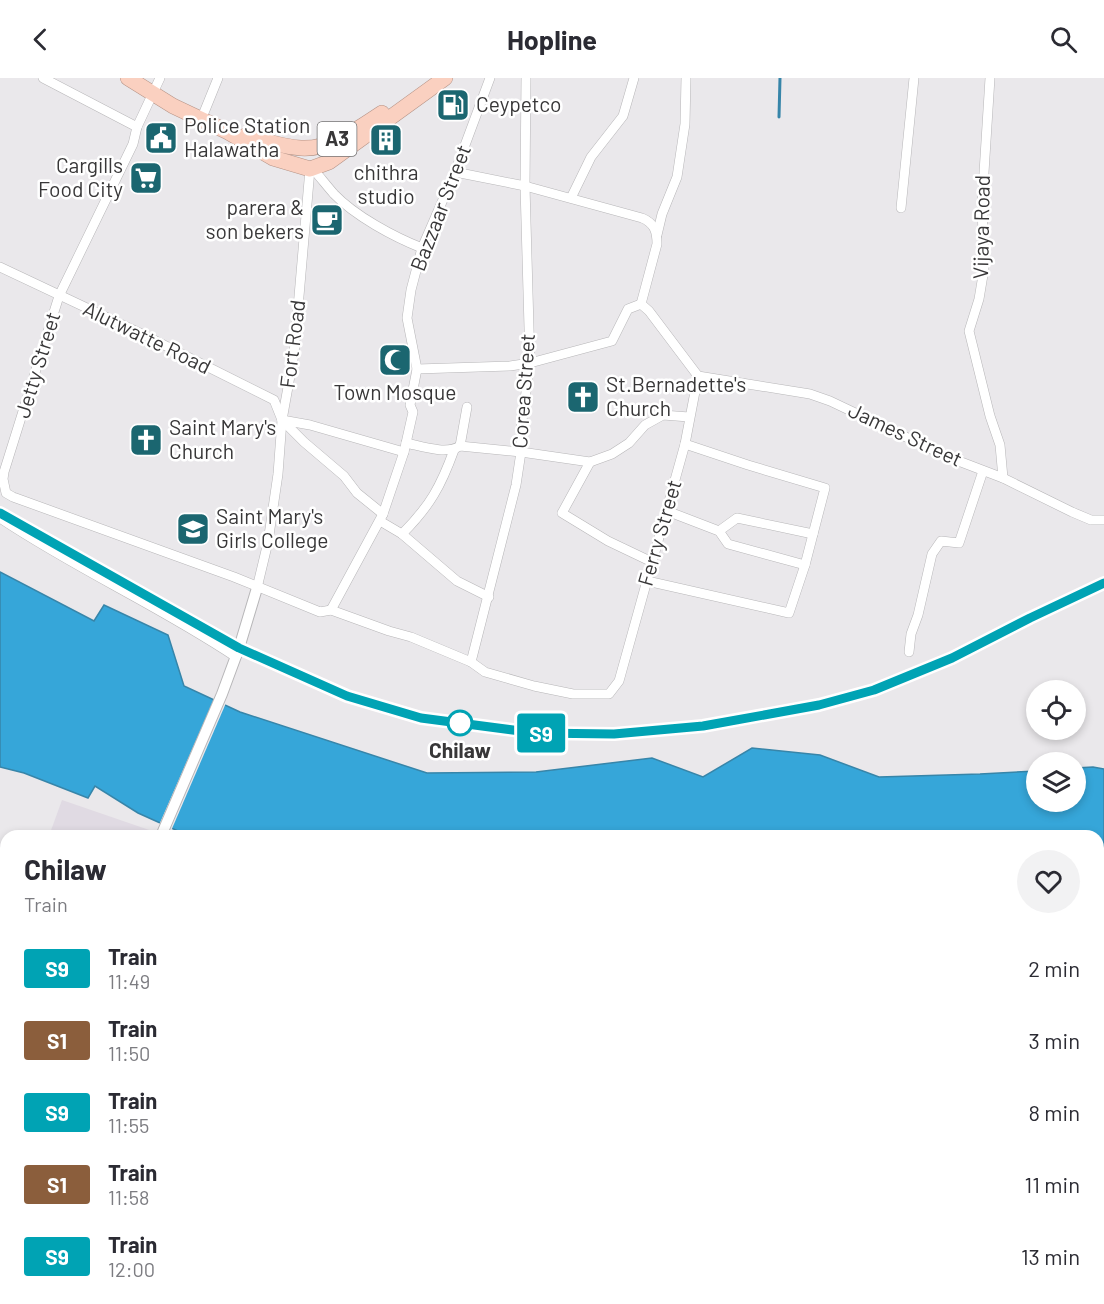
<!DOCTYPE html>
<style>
:root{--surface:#fff;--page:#f2f2f3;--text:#2b2b33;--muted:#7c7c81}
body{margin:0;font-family:Barlow,sans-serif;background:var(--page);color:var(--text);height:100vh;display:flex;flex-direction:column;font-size:22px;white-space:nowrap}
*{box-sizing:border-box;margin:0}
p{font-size:20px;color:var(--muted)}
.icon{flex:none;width:33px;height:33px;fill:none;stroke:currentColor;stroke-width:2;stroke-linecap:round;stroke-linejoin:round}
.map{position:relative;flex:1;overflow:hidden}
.sheet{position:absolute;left:0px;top:752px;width:1104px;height:476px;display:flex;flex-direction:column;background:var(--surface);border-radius:18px 18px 0 0;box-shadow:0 3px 9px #0003}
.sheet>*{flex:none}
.badge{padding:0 12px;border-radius:4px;font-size:21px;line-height:39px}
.buttons{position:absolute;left:1026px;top:602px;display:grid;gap:12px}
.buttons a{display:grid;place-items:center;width:60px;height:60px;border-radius:50%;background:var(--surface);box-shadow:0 3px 9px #0003;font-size:30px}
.map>.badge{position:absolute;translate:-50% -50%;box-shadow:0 0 0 3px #fff}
.round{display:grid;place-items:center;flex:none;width:63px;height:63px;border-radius:32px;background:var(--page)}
.head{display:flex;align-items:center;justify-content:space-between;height:102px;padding:0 24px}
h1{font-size:28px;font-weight:700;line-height:45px}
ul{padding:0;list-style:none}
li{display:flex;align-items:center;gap:18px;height:72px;padding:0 24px}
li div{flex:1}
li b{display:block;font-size:22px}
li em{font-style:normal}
li .badge{min-width:66px;font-weight:700;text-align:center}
header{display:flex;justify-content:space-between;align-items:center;height:78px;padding:0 24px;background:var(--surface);font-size:27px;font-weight:700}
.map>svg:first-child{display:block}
</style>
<header><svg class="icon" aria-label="back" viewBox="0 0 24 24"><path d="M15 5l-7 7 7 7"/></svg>Hopline<svg class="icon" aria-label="search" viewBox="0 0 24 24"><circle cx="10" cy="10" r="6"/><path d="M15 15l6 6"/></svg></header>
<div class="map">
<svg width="1104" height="1226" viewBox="0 0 1104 1226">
<rect width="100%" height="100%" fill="#eae8eb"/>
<path fill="#e0dae3" d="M62,722L158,755L157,758H49Z"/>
<g fill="#36a6d9" stroke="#3785a9" stroke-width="1.5">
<path d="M0,494L94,543L104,527L168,557L184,608L240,634L427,695L536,694L652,680L703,699L752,670L820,677L879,699L980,696L1036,693V723H1076V690L1093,689L1104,691V1025L1098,1021V758L178,757V753L138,735L95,708L88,720L24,695L0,689Z"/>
<path d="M0,1140L6,1141V1221H379L404,1226H0Z"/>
</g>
<path fill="#eae8eb" d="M215,619L226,625L171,753L159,747Z"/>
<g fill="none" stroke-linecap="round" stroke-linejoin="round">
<path stroke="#3785a9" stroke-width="3" d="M779,39L780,0"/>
<g stroke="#b7b6b8" stroke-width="10">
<g id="minor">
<path d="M43,0L137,49"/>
<path d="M160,0L137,49L133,66L59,218L4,394L3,401L6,415L13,419L234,499L320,534L331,532L389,553L411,559L471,584L485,594L534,608L573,616H609L619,603L685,366L698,298L649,233L641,226L657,166C657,153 654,145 642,140L525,108L455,94"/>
<path d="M990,0L982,126L984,191L979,221L969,253L990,338L1000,367L1003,400"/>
<path d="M201,42L218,0"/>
<path d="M313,91C320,99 327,108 334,116C355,138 394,159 422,170"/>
<path d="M571,120L591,79L623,38L634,0"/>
<path d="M901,130L914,0"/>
<path d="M657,157L662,136L677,99L685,46L686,0"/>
<path d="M0,189L142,256L274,322L282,342L304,364L344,398L357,415L383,436"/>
<path d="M417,291L510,288L530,285L612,263L628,231L641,226"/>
<path d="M698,298L810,316L830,323L948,379L1003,400L1072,434L1091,442H1104"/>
<path d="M282,342L310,347L404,374"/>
<path d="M406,365C421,368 446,377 460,368L521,374L590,384L612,376L629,365L645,347L663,337L689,339"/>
<path d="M460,368L467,329"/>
<path d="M590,384L562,435L608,463L652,484"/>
<path d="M667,433L719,453L728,466L805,487"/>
<path d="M0,440C76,491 160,528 236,579"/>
<path d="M380,443L402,456L457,503L489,519"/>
<path d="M719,453L737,440L813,456"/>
<path d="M402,456C430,428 441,408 454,372"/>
<path d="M647,503L789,535L805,487L825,410L748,387L685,366"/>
<path d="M257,510L268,464L278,396L282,342L294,276L310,91"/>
<path d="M331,532L383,436L404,374L413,334L410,327L417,291L407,240L411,212L422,170L455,94L490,0"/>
<path d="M909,574L911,556L918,537L932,476L941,463L959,465L983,393"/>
<path d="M471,584L516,407L521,374V350L530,285L525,108L526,0"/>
<path d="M0,842L6,844"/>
<path d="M0,969L6,962"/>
<path d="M0,1086L6,1087"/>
<path d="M1098,1144L1104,1146"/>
<path d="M1098,1220L1104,1221"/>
<path d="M602,1221L626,1226"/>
</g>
</g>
<g stroke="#b7b6b8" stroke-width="12">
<path id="tertiary" d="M161,758L222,616L239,570L257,510"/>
</g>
<g stroke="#b59386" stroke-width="16">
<g id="trunk">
<path d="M128,0L173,28L228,54L273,80L310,91L329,84L445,0"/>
<path d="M245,58C263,62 282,69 301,70C330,72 359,50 382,35"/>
</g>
</g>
<use href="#minor" stroke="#fff" stroke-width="9"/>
<use href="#tertiary" stroke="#fff" stroke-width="10"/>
<use href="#trunk" stroke="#fad0c0" stroke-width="15"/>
<path stroke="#716f71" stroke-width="3" stroke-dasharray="10 10" stroke-linecap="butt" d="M0,435L239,570L347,618L421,640L536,655L614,656L703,647L819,627L874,612L952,580L1030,540L1104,505"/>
</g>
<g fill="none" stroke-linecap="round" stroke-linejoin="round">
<g stroke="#fff" stroke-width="14">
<path id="line" d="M0,435L239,570L347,618L421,640L536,655L614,656L703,648L819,627L874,612L952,580L1030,540L1104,505"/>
</g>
<use href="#line" stroke="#00a3b4" stroke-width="9"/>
</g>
<defs>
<g id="fuel-square" transform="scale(1.725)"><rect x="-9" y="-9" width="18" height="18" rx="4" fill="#1b6670" stroke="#fff"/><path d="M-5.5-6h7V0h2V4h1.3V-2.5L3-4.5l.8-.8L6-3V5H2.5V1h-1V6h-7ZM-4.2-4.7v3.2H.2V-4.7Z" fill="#fff"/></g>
<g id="civic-square" transform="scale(1.725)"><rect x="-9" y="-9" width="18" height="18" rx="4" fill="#1b6670" stroke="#fff"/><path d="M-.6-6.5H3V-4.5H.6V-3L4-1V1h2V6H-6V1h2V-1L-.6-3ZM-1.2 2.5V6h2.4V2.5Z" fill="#fff"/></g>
<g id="building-square" transform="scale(1.725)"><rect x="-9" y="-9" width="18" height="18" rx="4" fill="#1b6670" stroke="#fff"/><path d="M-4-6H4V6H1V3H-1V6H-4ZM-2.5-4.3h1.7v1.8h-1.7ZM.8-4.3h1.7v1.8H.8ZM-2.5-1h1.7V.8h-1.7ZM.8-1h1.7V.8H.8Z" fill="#fff"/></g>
<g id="supermarket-square" transform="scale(1.725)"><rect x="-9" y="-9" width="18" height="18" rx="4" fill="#1b6670" stroke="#fff"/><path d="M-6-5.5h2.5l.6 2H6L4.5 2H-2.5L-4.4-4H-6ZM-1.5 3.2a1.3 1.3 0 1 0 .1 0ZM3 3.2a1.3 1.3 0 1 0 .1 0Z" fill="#fff"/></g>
<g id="cafe-square" transform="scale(1.725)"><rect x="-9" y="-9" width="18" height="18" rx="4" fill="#1b6670" stroke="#fff"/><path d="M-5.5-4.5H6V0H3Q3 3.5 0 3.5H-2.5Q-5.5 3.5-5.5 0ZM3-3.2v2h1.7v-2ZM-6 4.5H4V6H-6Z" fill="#fff"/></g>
<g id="mosque-square" transform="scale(1.725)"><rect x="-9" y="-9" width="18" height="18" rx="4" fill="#1b6670" stroke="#fff"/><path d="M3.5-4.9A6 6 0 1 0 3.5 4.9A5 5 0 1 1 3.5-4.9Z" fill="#fff"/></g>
<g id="church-square" transform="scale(1.725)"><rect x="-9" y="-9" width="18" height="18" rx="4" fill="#1b6670" stroke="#fff"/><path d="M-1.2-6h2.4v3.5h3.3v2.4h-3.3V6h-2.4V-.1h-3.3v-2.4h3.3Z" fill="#fff"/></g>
<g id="university-square" transform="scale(1.725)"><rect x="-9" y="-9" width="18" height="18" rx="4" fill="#1b6670" stroke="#fff"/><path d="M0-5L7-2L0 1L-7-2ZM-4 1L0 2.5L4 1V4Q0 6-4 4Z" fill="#fff"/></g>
</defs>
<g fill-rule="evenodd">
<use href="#fuel-square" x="453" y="27"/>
<use href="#civic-square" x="161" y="60"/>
<use href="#building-square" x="386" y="62"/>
<use href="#supermarket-square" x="146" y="100"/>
<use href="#cafe-square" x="327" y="142"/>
<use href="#mosque-square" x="395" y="282"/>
<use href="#church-square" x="583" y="319"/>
<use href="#church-square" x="146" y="362"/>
<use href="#university-square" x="193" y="451"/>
</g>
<circle fill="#fff" stroke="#00a3b4" stroke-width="3" cx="460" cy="645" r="12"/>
<g text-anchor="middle" stroke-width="5" stroke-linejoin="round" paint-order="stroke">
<rect fill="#fff" stroke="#747374" stroke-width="1.5" x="317.5" y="44" width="39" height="34" rx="4.5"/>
<g font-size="20" font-weight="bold" fill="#383738">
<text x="337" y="68">A3</text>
</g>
<g font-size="21" fill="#383738" stroke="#fff" text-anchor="start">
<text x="476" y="34">Ceypetco</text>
<text x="184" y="55">Police Station<tspan x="184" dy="24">Halawatha</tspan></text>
<text x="123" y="95" text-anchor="end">Cargills<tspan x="123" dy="24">Food City</tspan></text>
<text x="386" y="102" text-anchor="middle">chithra<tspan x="386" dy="24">studio</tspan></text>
<text x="304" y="137" text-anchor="end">parera &amp;<tspan x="304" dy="24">son bekers</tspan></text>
<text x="606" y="314">St.Bernadette's<tspan x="606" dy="24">Church</tspan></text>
<text x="395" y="322" text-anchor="middle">Town Mosque</text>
<text x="169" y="357">Saint Mary's<tspan x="169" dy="24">Church</tspan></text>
<text x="216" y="446">Saint Mary's<tspan x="216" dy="24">Girls College</tspan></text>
</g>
<g font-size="21" fill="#383738" stroke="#fff">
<text transform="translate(441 130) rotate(-69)" y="7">Bazzaar Street</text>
<text transform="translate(982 149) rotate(-89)" y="7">Vijaya Road</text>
<text transform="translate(147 260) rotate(26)" y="7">Alutwatte Road</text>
<text transform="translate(293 266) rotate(-83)" y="7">Fort Road</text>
<text transform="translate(38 287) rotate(-73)" y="7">Jetty Street</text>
<text transform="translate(524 313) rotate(-86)" y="7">Corea Street</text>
<text transform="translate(905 357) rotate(25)" y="7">James Street</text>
<text transform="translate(660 455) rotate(-74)" y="7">Ferry Street</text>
</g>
<g font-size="21" font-weight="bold" fill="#383738" stroke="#fff">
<text x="460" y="680">Chilaw</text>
</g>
</g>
</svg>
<div class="buttons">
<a><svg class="icon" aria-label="locate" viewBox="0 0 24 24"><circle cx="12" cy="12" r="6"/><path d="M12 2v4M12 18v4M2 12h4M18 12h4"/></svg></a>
<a><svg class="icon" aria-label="layers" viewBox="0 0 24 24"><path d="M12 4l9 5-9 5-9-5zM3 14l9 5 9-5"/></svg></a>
</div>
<b class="badge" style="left:541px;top:655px;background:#00a3b4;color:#fff">S9</b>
<section class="sheet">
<div class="head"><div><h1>Chilaw</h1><p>Train</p></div><a class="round"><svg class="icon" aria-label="heart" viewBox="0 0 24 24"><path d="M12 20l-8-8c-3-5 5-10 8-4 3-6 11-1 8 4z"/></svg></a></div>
<ul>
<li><span class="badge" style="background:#00a3b4;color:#fff">S9</span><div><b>Train</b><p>11:49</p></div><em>2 min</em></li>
<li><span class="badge" style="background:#8b5e3c;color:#fff">S1</span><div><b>Train</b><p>11:50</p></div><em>3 min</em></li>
<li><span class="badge" style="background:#00a3b4;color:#fff">S9</span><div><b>Train</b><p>11:55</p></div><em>8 min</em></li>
<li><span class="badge" style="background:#8b5e3c;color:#fff">S1</span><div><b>Train</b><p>11:58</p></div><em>11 min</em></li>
<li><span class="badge" style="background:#00a3b4;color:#fff">S9</span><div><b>Train</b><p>12:00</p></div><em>13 min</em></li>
</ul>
</section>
</div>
